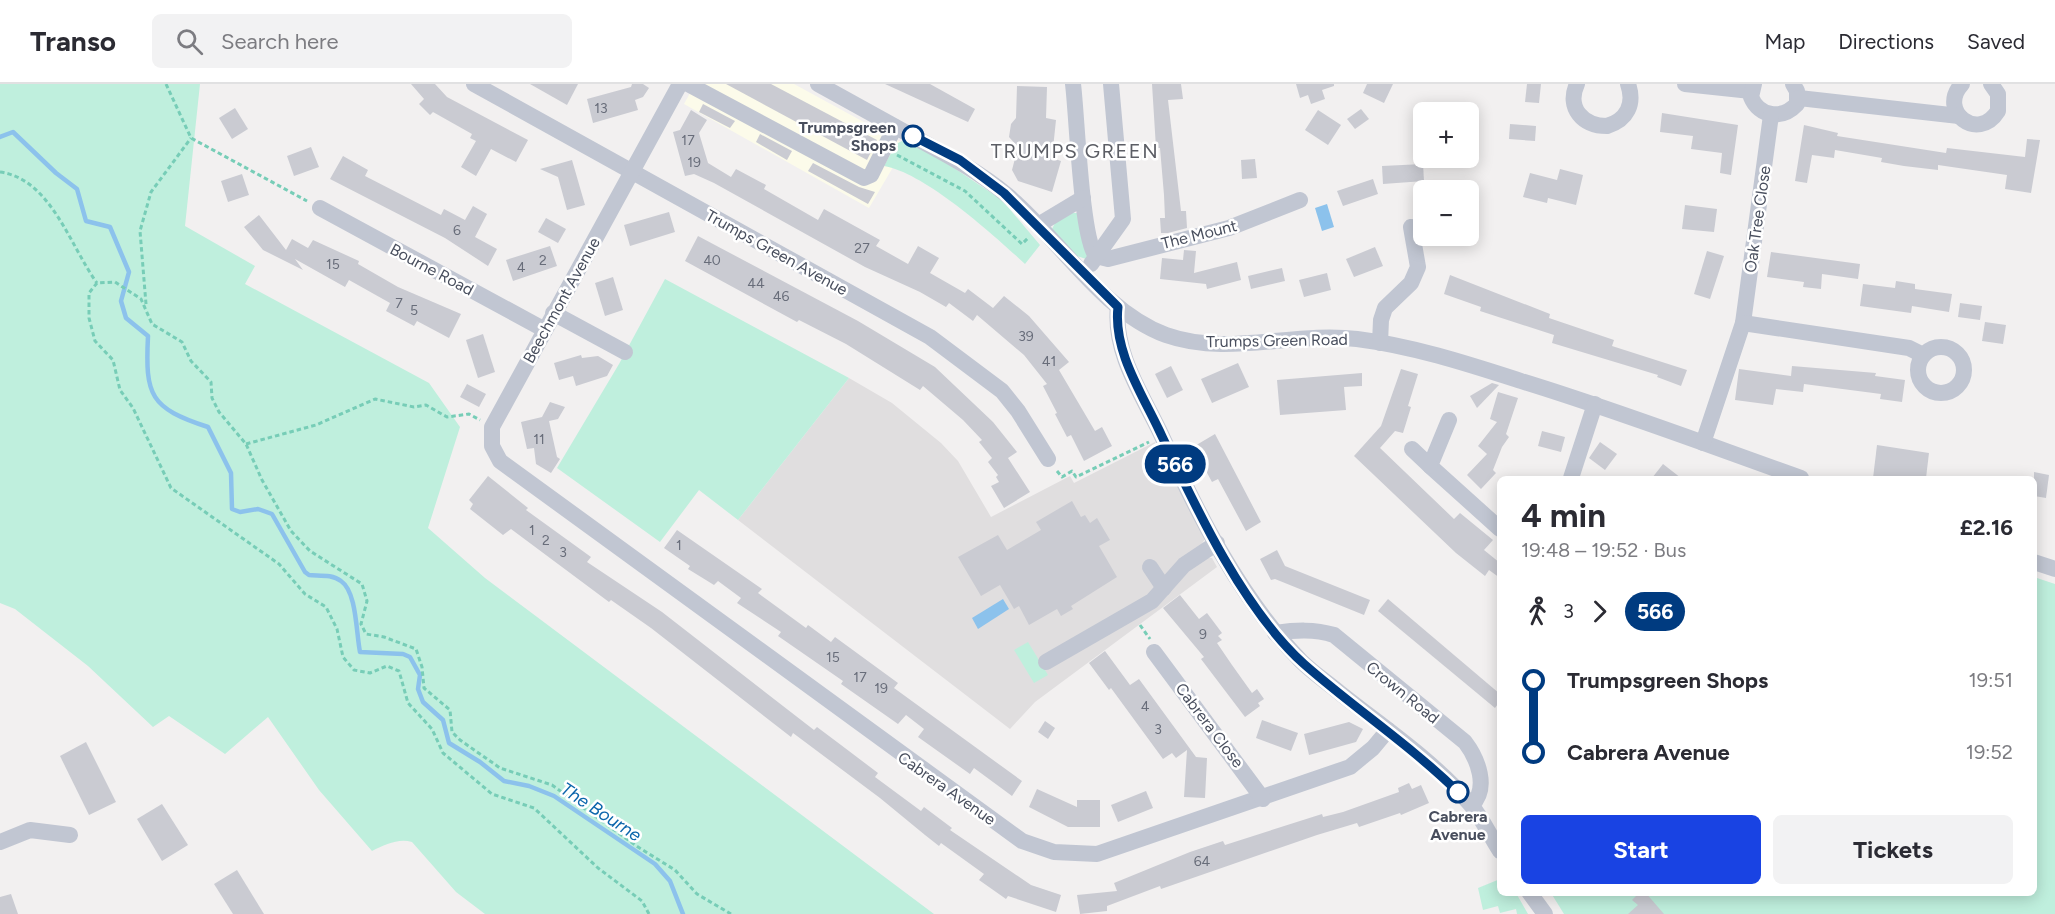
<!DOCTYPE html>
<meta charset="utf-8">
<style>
:root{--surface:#fff;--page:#f2f2f3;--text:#2b2b33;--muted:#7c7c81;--line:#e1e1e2;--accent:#1943e3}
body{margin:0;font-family:Figtree,sans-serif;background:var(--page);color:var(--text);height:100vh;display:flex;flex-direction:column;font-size:22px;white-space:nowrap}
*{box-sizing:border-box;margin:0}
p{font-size:20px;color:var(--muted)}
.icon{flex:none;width:33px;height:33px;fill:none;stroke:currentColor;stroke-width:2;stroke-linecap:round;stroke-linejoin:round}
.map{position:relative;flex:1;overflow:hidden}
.side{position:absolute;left:1497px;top:392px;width:540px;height:420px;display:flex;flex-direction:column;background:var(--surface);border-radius:9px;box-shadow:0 3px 15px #0003}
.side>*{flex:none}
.badge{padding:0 12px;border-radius:20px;font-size:21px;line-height:39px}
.fabs{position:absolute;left:1413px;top:18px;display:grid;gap:12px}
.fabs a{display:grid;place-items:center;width:66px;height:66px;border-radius:9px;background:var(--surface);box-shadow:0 3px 15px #0003;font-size:30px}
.map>.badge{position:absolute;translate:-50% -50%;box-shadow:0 0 0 3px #fff}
.legs{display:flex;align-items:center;gap:9px;height:66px;padding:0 24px;font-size:20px}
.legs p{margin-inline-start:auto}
.headline{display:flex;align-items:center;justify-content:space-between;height:102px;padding:0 24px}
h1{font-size:33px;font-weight:700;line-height:45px}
.primary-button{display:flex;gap:12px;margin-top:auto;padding:12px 24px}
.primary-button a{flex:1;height:69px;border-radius:9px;background:var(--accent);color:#fff;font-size:24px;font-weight:700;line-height:69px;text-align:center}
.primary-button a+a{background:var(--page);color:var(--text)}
ul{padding:0 24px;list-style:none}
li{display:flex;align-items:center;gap:21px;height:72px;font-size:22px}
li i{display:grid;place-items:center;width:9px;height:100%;margin:0 8px;background:currentColor}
li i::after{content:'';width:15px;height:15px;margin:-8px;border:4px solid;border-radius:50%;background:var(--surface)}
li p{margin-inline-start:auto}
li:first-child i{background:linear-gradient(#0000 50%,currentColor 0)}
li:last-child i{background:linear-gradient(currentColor 50%,#0000 0)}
header{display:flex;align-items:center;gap:36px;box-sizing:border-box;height:84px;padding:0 30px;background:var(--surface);border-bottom:2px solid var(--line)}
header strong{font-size:28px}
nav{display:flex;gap:33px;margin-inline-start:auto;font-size:21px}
.search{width:420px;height:54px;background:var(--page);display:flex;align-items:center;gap:15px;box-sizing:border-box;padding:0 21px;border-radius:9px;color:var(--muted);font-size:22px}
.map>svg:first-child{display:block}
</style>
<header>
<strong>Transo</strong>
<div class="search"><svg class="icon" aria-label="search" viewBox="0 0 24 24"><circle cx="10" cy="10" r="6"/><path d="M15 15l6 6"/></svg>Search here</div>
<nav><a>Map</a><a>Directions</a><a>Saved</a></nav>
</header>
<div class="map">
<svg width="2055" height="830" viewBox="0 0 2055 830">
<rect width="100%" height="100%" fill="#f2f0f0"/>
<path fill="#fcfbea" d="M695,0H794L906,61L869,124L684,20Z"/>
<path fill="#e0dedf" d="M849,294L892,319L941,359L958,377L991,433L1070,392L1074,399L1155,358L1205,455L1199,464L1204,474H1212L1217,483L1035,618L1010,645L738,436Z"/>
<g fill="#bfefdd">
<path d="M0,0H200L185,142L255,182L245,200L429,299L460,343L428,444L485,494L934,830H485L456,808L412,758C398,754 385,761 372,767L319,706L268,633L225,670L169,632L153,643L88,582L15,525L0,519Z"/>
<path d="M904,56H912L1002,116L1040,161L1025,180C994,151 925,89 884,82L896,60Z"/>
<path d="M1072,129H1078L1090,170L1086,175L1077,172L1052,145L1055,139Z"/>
<path d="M665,195L849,294L738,436L699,406L660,458L557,384L619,280Z"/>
<path d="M2034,493L2055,500V830H1564L1551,809L2034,808Z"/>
<path d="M1028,558L1048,591L1034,599L1014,566Z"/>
<path d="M1500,795V808L1516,809L1528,830H1517L1516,825L1500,829L1498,822L1483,826L1478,804Z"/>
</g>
<g fill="#8cc2ec">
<path d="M1327,120L1334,143L1322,147L1315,124Z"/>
<path d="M1003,515L1009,525L978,545L972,534Z"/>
</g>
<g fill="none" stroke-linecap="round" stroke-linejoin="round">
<path stroke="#8cc2ec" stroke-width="4.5" d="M0,53L13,48L56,89L77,105L86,137L110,143L129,188L121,217L126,234L148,252C145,312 150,324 208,343L231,389L232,425L240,428L258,425L272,430L305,488L309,491C319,492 332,490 341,497C357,508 356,549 360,568L403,570L410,573L420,591L418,605L423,618L443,636L449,659L480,678L504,697L529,702L554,712L655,780L670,797L683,830"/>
</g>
<g fill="#cacbd2">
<path d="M411,0H435L447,13L528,56L516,78L491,65L476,92L461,83L476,57L470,54L472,50L433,28L430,31L419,20L424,15Z"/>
<path d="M530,0H578L567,21Z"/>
<path d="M632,0H643L649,4L643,13L635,16L638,26L593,39L587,15L631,3Z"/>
<path d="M726,0H771L877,56L867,76Z"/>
<path d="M885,0H930L975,25L968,38Z"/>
<path d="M1152,0H1181L1183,15L1168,16L1181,127H1186L1187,144L1168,149H1161L1160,134H1165L1164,111L1160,64H1156Z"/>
<path d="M1296,0H1334V2L1322,6L1325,15L1311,20L1308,11L1300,14Z"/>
<path d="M1367,0H1393L1384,19L1363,9Z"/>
<path d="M1527,0H1541L1539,19L1525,18Z"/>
<path d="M1017,2L1047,3L1046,34L1056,36L1052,74L1061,77L1052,108L1018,97L1012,86L1018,63L1009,53L1011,40L1016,34Z"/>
<path d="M703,20L735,37L730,44L699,28Z"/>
<path d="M235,24L248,45L232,55L219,34Z"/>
<path d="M1361,25L1369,35L1355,45L1347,35Z"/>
<path d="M691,26L707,36L699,49L708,79L731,93L736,85L766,101L764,105L818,136L824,125L880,156L876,162L908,180L918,162L939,174L930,189L965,209L968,205L993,224L1004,212L1029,232L1069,278L1059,286L1095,347L1102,343L1112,362L1084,377L1071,351L1067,353L1055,330L1057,329L1043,302L1047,300L1024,271L977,231L973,237L949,219L946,223L920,208L865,183L714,99L694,90L685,92L673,48L680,46Z"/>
<path d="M1318,26L1341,41L1328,61L1305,46Z"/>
<path d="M1662,29L1738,41L1731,91L1720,89L1722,69L1691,65L1693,52L1660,48Z"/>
<path d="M1510,40L1536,42L1535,57L1509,55Z"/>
<path d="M1804,41L1838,49L1837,52L1946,69L1947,64L2025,73L2027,55L2040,56L2031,109L2005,105L2007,91L1938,81V86L1904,82L1881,78L1882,74L1835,66L1834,74L1812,71L1807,99L1795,97Z"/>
<path d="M760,50L792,67L787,76L756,58Z"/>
<path d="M311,63L319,83L294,92L287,72Z"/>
<path d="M343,72L368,86L365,92L441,131L444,125L465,136L473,122L487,130L475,153L497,165L488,182L445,154L330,95Z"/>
<path d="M1255,75L1257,94L1242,95L1241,76Z"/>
<path d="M572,76L585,121L567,126L558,93L540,85Z"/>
<path d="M813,79L859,103L875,108L868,120L808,87Z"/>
<path d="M1423,80L1424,97L1383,100L1382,82Z"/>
<path d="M1560,85L1583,91L1576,121L1548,114L1547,119L1523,113L1530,89L1557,96Z"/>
<path d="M242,90L249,111L228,118L221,97Z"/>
<path d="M1373,95L1378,110L1343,122L1337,107Z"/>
<path d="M1685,121L1717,125L1714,148L1682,145Z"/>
<path d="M669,128L675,148L630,162L624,141Z"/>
<path d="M259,131L286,166L292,155L308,164L313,156L359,177L358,180L398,203L461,230L449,254L417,237L414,242L386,227L390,219L349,196L345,203L295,175L303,186L263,166L244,143Z"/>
<path d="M546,134L566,145L558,159L538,148Z"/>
<path d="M698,152L858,237L935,283L993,338L1017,368L1008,374L1030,408L1004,424L991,402L999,398L996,393L998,391L988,378L992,374L979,358L982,356L963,336L923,302L920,306L846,260L799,236L797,238L685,177Z"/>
<path d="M550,162L557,182L513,197L506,176Z"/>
<path d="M1375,163L1383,182L1354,193L1346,175Z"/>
<path d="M1184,166L1196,167L1194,189L1237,178L1241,196L1207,205L1206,200L1160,195L1162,174L1183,176Z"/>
<path d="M1707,167L1724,172L1710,215L1694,210Z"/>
<path d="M1771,168L1860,180L1858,195L1822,190L1821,205L1803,203L1804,198L1767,193Z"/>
<path d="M1282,184L1285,197L1251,205L1248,192Z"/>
<path d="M1327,189L1331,206L1304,213L1299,196Z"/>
<path d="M1450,191L1550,230L1549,234L1614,256L1612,262L1687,286L1681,302L1657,293L1658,291L1552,259L1554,251L1480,227L1481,223L1444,210Z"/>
<path d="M613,193L623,226L605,232L595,199Z"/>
<path d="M1896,197L1915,200V205L1952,210L1949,228L1912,222L1911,229L1860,222L1863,200L1895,204Z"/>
<path d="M1960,219L1982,222L1980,236L1958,233Z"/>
<path d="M1985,238L2006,241L2003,260L1982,257Z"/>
<path d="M483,250L495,288L478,294L466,256Z"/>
<path d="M581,271L582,274L598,272L613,281L607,292L576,302L573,292L559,296L554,279Z"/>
<path d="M1238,279L1249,303L1212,319L1201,295Z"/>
<path d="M1171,282L1183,306L1167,314L1155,290Z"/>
<path d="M1792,282L1876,289L1875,292L1905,296L1902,318L1880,315L1881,310L1804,300L1803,308L1776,305L1773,321L1735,316L1739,285L1791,292Z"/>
<path d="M1401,285L1418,290L1408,322L1411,323L1403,349L1395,347L1380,364L1454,435L1460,429L1493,456L1484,466L1500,479V494L1489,486L1485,492L1456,469L1354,372L1381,342Z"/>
<path d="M1362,289V302L1344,303L1346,326L1280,331L1277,296Z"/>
<path d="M1492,299L1499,301L1477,324L1470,312Z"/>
<path d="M467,300L486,310L479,323L460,313Z"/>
<path d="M1498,308L1518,314L1506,350L1509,353L1502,363L1493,386L1496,389L1481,405L1467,391L1487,370L1478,362L1497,338L1490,335Z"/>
<path d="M550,318L565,323L558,335L549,337L557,373L560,375L551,389L536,380L534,364L527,365L521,338L542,333Z"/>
<path d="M1542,347L1565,353L1561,368L1538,362Z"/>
<path d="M1215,350L1261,438L1246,447L1218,395L1212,398L1193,363Z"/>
<path d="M1600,358L1617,370L1605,386L1589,374Z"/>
<path d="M1877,361L1929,369L1926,394H1873Z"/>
<path d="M1663,380L1681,394H1652Z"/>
<path d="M2034,388L2049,391L2046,414L2034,412Z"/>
<path d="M488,392L528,424L526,426L591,473L587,478L662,528L814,646L817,643L841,661L878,689L875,693L921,727L924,723L952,744L950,746L1031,801L1061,811L1056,828L1008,812L1006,815L979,796L984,790L941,759L939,762L925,751L880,714L793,649L791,653L651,544L611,516L609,518L511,445L503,451L470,425L473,420L469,416Z"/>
<path d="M1072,417L1081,433L1085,431L1090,439L1097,434L1110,456L1099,462L1117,493L1071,522L1073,525L1061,532L1057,525L1029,541L1019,522L1014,525L1000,501L981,512L958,473L998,451L1007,466L1041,446L1036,438Z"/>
<path d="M677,446L762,505L758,509L806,544L808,541L831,558L835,553L898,599L894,604L1022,697L1012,712L974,684L970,690L918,653L924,645L906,631L898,640L841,600L843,597L778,552L781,548L737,519L741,514L718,497L714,501L688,485L690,482L664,464Z"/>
<path d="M1277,466L1285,482L1370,516L1364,531L1275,495L1271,496L1260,475Z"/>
<path d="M1180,511L1199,535L1207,529L1222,549L1218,552L1222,556L1217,559L1232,581L1252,609L1257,605L1264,615L1258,619L1260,622L1245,633L1201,575L1204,573L1163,524Z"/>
<path d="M1388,515L1500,610V617L1495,624L1378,527Z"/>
<path d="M1105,567L1130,601L1139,595L1196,673L1207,674L1205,714L1184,713L1187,666L1176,674L1172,669L1163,675L1111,604L1109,606L1089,579Z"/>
<path d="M1262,636L1298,649L1291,667L1256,654Z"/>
<path d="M1045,637L1055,644L1048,655L1038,648Z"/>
<path d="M1349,638L1363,645L1356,658L1309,671L1304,650Z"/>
<path d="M86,658L116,718L89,731L60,672Z"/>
<path d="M1409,699L1412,705L1421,701L1429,719L1401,731L1400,729L1359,743L1357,739L1317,751L1161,805L1160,802L1107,822V827L1080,830L1077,811L1117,807L1114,799L1190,768L1223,757L1225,761L1322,730L1323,733L1343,728L1399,708L1398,704Z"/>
<path d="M1037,705L1077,723V716H1100V743H1068L1029,723Z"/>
<path d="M1146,707L1153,724L1118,738L1111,721Z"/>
<path d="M162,720L188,761L162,777L137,735Z"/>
<path d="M237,786L264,830H233L214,800Z"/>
<path d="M1640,808H1645L1664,830H1628L1638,821L1632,816Z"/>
<path d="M11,810L18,830H0V813Z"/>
</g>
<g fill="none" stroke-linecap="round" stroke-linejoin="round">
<g stroke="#77cdb7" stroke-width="3" stroke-dasharray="4.5 3" stroke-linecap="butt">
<path d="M166,0L191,54L307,117"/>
<path d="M897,71L965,107L1022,160L1029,153"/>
<path d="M0,88C51,95 70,162 97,199"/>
<path d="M146,220L140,147L151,108L191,54"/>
<path d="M246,360L316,341L375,315L414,323L426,321L447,333L469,330L480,336"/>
<path d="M1057,387L1062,393L1072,387L1076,393L1149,358"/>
<path d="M1140,541L1150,555"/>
<path d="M649,830L642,817L598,784L534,724L492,710L443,669L432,645L408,619L399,587L387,582L370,589L354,586L343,573L337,545L326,523L305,510L279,480L171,404L133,324L120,306L113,276L95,257L89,234V209L97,199L115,198L141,215L152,240L182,258L191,277L211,298L212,314L219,328L246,360L262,396L291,447L310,467L362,500L367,517L361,540L366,550L384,553L416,565L422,583L424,604L450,626L452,648L460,656L500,684L552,701L638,763L675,786L697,810L731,830"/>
</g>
<g stroke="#c1c6d2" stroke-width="16">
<path d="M474,0L930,253L1002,307L1018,327L1048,375"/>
<path d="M680,0L492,343V362L500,377L1022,757L1054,768L1097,770L1350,683L1373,664L1388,646"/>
<path d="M688,0L864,94L871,91L895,43"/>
<path d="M818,0C843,14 869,28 894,42C933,64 972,82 1007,111C1059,154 1101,227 1166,251C1228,273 1294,247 1357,255C1413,262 1468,280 1521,297C1616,326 1708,361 1801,394"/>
<path d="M1073,0C1077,31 1081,154 1096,172L1108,175L1229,144L1300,116"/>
<path d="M1577,0C1566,24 1583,42 1607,42C1627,36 1635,20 1628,0"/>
<path d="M1685,0L1751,7"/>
<path d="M1754,0L1751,13C1759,33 1782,36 1797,20V7L1793,0"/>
<path d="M1962,0C1937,27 1978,59 1998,27V10L1991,0"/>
<path d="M1799,14L1959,32"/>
<path d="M320,124L545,246"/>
<path d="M1038,141L1083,114"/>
<path d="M1091,180L1123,135L1111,0"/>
<path d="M1118,223C1113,267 1141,309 1159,346C1197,428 1238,512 1301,577C1313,589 1327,598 1340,609C1384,644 1434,677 1471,721C1482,734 1490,752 1500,767"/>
<path d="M553,229L625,268"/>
<path d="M1743,239L1771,31"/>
<path d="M1380,259L1381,236L1385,224L1411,199L1418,183L1411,143"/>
<circle cx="1941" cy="286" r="23"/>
<path d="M1449,336L1430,382L1500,445"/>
<path d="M1703,359L1743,239L1909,264L1923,271"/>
<path d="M1412,365L1430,382"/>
<path d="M1571,394L1595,320"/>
<path d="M2034,478L2055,485"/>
<path d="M1150,483L1164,504"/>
<path d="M1275,549C1296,546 1314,545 1334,551L1465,658C1478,675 1489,704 1472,721"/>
<path d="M1154,568L1263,715"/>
<path d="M1046,578L1152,517L1184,481L1217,459"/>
<path d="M0,758L30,746L70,751"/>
<path d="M1529,808L1545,830"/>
</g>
</g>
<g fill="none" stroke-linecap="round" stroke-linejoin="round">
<g stroke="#fff" stroke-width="14">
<path id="line-1" d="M913,52L960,76L1004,109L1118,223C1113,266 1141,308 1159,346C1195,422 1242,524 1304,580C1354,624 1410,661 1458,708"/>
</g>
<use href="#line-1" stroke="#003b80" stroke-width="9"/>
</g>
<g fill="#fff" stroke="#003b80" stroke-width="3">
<circle cx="913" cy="52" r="10"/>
<circle cx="1458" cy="708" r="10"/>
</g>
<g text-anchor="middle" stroke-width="5" stroke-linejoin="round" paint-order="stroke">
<g font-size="14" fill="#686d7a">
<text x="601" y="29">13</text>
<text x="688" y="61">17</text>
<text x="694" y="83">19</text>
<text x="457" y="151">6</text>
<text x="862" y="169">27</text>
<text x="543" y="181">2</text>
<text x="712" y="181">40</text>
<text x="333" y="185">15</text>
<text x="521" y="188">4</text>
<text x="756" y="204">44</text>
<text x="781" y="217">46</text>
<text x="399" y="224">7</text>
<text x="414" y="231">5</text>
<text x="1026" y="257">39</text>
<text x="1049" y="282">41</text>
<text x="539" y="360">11</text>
<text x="532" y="451">1</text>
<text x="546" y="461">2</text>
<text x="679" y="466">1</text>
<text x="563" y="473">3</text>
<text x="1203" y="555">9</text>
<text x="833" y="578">15</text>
<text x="860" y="598">17</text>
<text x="881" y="609">19</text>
<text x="1145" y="627">4</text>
<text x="1158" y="650">3</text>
<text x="1202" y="782">64</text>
</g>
<g font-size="16" font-weight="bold" fill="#484e5d" stroke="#fff" text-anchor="end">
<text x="896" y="49">Trumpsgreen<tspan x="896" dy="18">Shops</tspan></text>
<text x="1458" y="738" text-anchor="middle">Cabrera<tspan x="1458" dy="18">Avenue</tspan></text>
</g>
<g font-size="16" fill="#484e5d" stroke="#fff">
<text transform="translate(1757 135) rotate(-82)" y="6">Oak Tree Close</text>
<text transform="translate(1199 150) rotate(-14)" y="6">The Mount</text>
<text transform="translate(777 168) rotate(29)" y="6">Trumps Green Avenue</text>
<text transform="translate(432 185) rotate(28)" y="6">Bourne Road</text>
<text transform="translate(561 216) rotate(-61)" y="6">Beechmont Avenue</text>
<text transform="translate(1277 256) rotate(-1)" y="6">Trumps Green Road</text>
<text transform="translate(1403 608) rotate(39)" y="6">Crown Road</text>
<text transform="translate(1210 641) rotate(53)" y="6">Cabrera Close</text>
<text transform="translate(947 704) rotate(35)" y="6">Cabrera Avenue</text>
</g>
<g font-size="18" font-style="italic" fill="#0c66ac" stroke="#fff">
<text transform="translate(601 728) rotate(33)" y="6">The Bourne</text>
</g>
<g font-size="20" letter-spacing="1.5" fill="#5c5e65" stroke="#fff">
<text x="1075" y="74">TRUMPS GREEN</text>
</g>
</g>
</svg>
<div class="fabs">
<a>+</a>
<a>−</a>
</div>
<b class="badge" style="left:1175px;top:380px;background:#003b80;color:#fff">566</b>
<section class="side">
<div class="headline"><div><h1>4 min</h1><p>19:48 – 19:52 · Bus</p></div><b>£2.16</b></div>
<div class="legs"><svg class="icon" aria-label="walk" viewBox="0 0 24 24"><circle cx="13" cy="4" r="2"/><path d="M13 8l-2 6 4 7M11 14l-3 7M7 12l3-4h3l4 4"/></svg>3<svg class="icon" aria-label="forward" viewBox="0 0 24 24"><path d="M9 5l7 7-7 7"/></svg><b class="badge" style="background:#003b80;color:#fff">566</b></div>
<ul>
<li><i style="color:#003b80"></i><b>Trumpsgreen Shops</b><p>19:51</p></li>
<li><i style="color:#003b80"></i><b>Cabrera Avenue</b><p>19:52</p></li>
</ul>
<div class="primary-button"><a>Start</a><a>Tickets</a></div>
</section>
</div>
